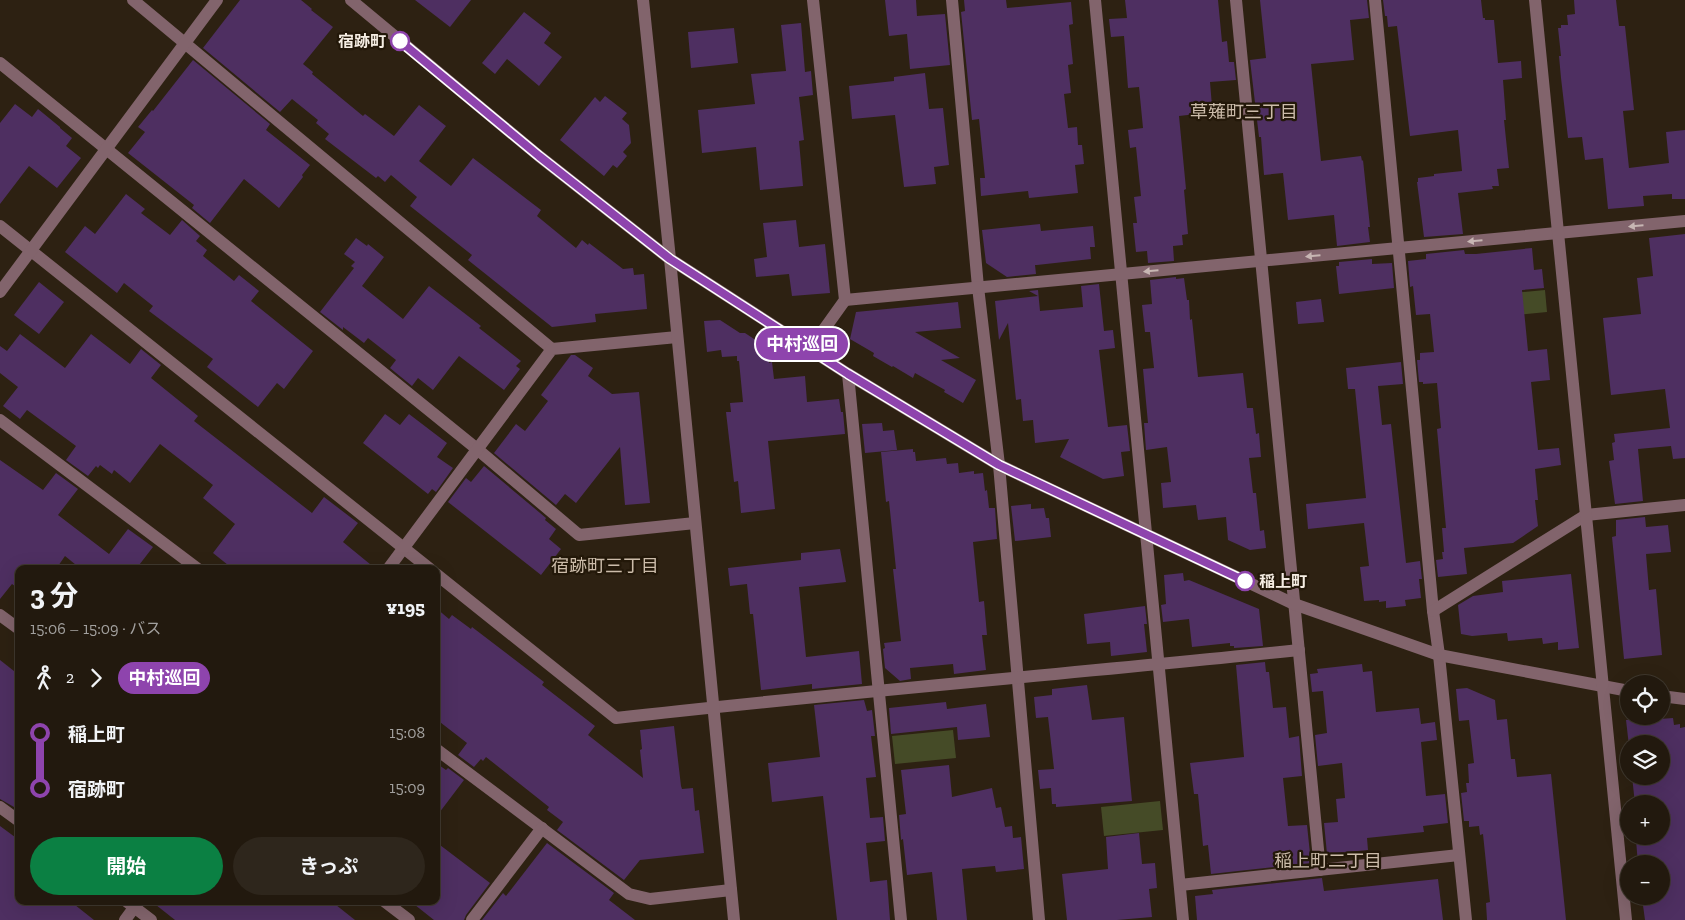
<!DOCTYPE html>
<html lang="ja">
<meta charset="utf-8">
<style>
:root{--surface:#22190e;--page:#2e261c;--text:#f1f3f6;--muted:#a2a09e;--line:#3f382e;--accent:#0b8043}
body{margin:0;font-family:"Zilla Slab","Noto Sans JP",serif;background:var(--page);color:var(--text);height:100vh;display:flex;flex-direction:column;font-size:19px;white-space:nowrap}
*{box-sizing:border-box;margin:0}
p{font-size:16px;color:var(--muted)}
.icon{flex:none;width:28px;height:28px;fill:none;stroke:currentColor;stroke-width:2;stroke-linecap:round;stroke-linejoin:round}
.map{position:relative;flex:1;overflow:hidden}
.panel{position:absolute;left:15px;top:565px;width:425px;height:340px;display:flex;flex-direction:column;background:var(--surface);border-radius:10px;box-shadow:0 5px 20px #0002,0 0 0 1px var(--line)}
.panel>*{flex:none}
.badge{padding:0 10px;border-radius:16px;font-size:18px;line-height:32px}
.tools{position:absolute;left:1620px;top:675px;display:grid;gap:10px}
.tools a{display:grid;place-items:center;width:50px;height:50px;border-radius:50%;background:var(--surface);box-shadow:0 5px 20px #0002,0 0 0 1px var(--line);font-size:25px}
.map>.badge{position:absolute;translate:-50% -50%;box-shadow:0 0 0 2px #fff}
.legs{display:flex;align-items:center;gap:8px;height:55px;padding:0 15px;font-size:16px}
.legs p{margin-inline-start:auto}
.headline{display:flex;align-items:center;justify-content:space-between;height:85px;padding:0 15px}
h1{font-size:28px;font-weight:700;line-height:38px}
.action{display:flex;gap:10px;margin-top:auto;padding:10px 15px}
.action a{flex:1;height:58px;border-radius:30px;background:var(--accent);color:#fff;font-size:20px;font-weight:700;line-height:58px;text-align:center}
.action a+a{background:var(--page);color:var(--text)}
ul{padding:0 15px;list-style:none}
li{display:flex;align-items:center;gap:18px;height:55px;font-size:19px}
li i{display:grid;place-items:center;width:8px;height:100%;margin:0 6px;background:currentColor}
li i::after{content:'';width:12px;height:12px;margin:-6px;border:4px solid;border-radius:50%;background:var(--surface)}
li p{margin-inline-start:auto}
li:first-child i{background:linear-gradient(#0000 50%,currentColor 0)}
li:last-child i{background:linear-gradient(currentColor 50%,#0000 0)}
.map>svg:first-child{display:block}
</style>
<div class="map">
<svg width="1685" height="920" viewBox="0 0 1685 920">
<rect width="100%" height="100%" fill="#2d2112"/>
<g fill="#454b27">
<path d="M1545,290L1547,312L1476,319L1474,297Z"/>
<path d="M953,730L956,758L895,764L892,736Z"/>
<path d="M1160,801L1163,830L1104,836L1101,807Z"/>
</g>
<g fill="#4e2f61">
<path d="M240,0H301L312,9L311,10L333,27L303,64L313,72L312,74L363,116L365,114L394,136L419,105L446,126L419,161L451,186L473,158L541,210L537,216L576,248L582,240L588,245L589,243L623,269L633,268L634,275L644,274L647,309L595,314L596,322L552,327L468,260L472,255L410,206L417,197L391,175L385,182L378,176L376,178L325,139L329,134L316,123L318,120L292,99L280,112L203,48Z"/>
<path d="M415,0H471L450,27Z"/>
<path d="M885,0H916L917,16L945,14L950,65L910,69L907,34L889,36Z"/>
<path d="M964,0H1006L1007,8L1071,2L1073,24L1069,25L1073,64L1068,65L1071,93L1064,94L1068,128L1077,127L1078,145H1082L1084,164L1075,165L1078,193L1029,198L1028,191L981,196L980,178H985L979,119L972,120L961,12L965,11Z"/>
<path d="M1125,0H1218L1222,42L1227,41L1229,62H1234L1236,80L1210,82L1212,106L1204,107L1205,113L1179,116L1186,189L1184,190L1188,234L1182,235L1183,245L1173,246L1174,261L1148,263L1147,251L1136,252L1133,223H1137L1134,197L1141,196L1136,147L1130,148L1128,130L1143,128L1139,87L1128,88L1124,36L1111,37L1109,19L1127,18Z"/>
<path d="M1260,0H1367L1369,18L1350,20L1354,60L1311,64L1321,161L1361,156L1362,161L1363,160L1370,227H1368L1370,242L1337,246L1334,215L1288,220L1283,173L1264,175L1261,137H1259L1250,60L1266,58Z"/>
<path d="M1383,0H1481L1483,18H1485V20H1494L1498,63L1521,61L1522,78L1503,80L1506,120H1504L1509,168L1497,169L1499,186H1492L1493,189L1458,193L1463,234L1424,237L1417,182H1418V178L1434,176V174L1462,171L1458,130L1410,136L1397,26L1388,27L1387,16H1385Z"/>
<path d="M1574,0H1616L1619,26H1625L1634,110L1623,111L1629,168L1669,163L1666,132L1685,130V199H1672V194L1643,196L1644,206L1608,209L1603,158L1585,160L1582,137L1568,138L1561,78L1559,56H1561L1558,28H1561V25H1568L1567,15L1575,14Z"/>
<path d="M524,12L551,33L544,43L562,57L539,86L507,59L495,74L482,63Z"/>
<path d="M801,23L805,72L811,71L813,95L799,97L804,140L799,141L803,186L760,190L756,147L702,153L698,110L755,104L751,74L786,71L781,25Z"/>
<path d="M734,28L738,63L691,68L688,32Z"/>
<path d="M193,60L270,124L266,130L310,165L302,175L303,177L279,208L244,179L210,223L192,208L194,205L128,153L145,132L138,127L152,110L153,111Z"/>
<path d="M925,73L929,109L943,108L949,165L934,167L936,184L904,187L895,115L852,119L849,86L894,81V77Z"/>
<path d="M605,96L627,113L622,119L629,125L631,143L623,152L627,156L617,168L613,165L604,176L560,140L595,97L600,102Z"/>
<path d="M15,104L32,117L38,109L60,127V128L72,138L66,146L81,158L57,188L29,166L0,204V123Z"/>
<path d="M126,194L145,209L141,213L170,235L182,220L200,236L196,241L207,250L203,256L234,281L239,275L259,291L251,301L313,351L284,389L277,383L258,407L207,367L213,359L149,311L153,306L124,283L117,293L65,252L85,226L95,234Z"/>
<path d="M796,220L799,247L825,244L830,293L792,296L789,274L756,277L754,259L767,257L763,223Z"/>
<path d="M1040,224L1041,231L1093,226L1095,247H1090L1091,259L1037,265H1035L1036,274L1007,277L986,263L982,230Z"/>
<path d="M1685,234V458L1673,459L1671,446L1638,449L1643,501L1615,504L1609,461L1614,460L1612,443L1615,442L1614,434L1670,428L1665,389L1611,395L1603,318L1641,314L1637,278L1653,276L1649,238Z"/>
<path d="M356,238L367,246L368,244L384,257L362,286L403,319L429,286L481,326L479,328L521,361L516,366L520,369L504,390L459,356L433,390L418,378L412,386L390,368L396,360L368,338L364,343L343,327V330L320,312L354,268L351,266L355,262L344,254Z"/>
<path d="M1532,248L1534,270L1542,269L1544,288L1522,290L1528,351L1547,349L1550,380L1531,382L1538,450L1559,448L1561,465L1535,469L1538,500H1535L1538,526L1513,543L1464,548L1467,574L1438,577L1436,560L1443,559L1442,552H1444L1442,528H1446L1437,429L1441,428L1437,383L1423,384V382H1419L1417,360H1420V353L1434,352L1430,314L1416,315L1413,286L1410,287L1408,261L1426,259V254L1464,250L1465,254H1476Z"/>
<path d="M1372,259V264L1392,263L1394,288L1339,294L1336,266H1339V262Z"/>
<path d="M1176,277V279L1184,278L1187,300H1189L1190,320L1192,319L1198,377L1243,373L1247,408H1253L1256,434L1259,433L1261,457L1249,458L1253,493H1256L1260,531L1264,530L1266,548L1250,550L1228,540L1226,517L1198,520L1196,505L1163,508L1161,483L1171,482L1167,447L1146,450L1144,423H1148L1143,369L1154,368L1150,332H1145L1142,305L1152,304L1150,280Z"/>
<path d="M39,282L64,302L39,334L14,315Z"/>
<path d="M1099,284L1104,331L1113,330L1115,348L1099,350L1108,427L1127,425L1130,451L1121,452L1124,476L1103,479L1060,457L1069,439L1035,443L1033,420L1023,421L1021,399L1016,400L1008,323L999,340L995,301L1038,296L1029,291L1038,290L1040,311L1083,307L1081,286Z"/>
<path d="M1321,299L1324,322L1298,324L1296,302Z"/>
<path d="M958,302L961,328L915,332L960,358L941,360L976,380L963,403L944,392L945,390L915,373L913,378L893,366L892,367L873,356L874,353L850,339L856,312Z"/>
<path d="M720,320L740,333H745L768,348L769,363L772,362L774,379L805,376L807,402L839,399L841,412H843L845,434L768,441L775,509L741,513L738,481L734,482L726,412H731L730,403L743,402L739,361H737V356L722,357L721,350L707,352L704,321Z"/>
<path d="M20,334L65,368L91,334L130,364L141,349L161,365L151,378L198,416L194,421L312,513L324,497L358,523L343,542L376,569H233L213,553L235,524L203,498L213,485L160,444L130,483L114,470L112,474L100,465L98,468L96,466L88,476L66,460L76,446L27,410L20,419L3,406L18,387L0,373V346L7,351Z"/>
<path d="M571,355H575L593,368L588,376L612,394L639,392L650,503L625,505L620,447L576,503L565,494L556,505L494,453L516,424L525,431L548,401L541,395Z"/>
<path d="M1401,362L1403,384L1378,386L1382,425L1391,424L1406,563L1420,561L1422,579H1419L1421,598L1405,600L1406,606L1386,608V601L1379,602V600L1364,601L1360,567L1369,566L1364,523L1308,529L1306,504L1366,498L1355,389H1348L1346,368Z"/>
<path d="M385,414L400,425L409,414L447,443L437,457L453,468L436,492L432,489L428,494L363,443Z"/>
<path d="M882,423L883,431L894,430L897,450L865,453L862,424Z"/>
<path d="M913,449V452H915L916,461L946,458L947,464L958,463L959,473L974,471V474L983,473L985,491L987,490L989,508H995L997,539L973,542L979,602L984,601L987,635H982L986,670L954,674L953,664L910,668L911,679L900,681L885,668L883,649L885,648L884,643L901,641L893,569H896L889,501L886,502L881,452Z"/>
<path d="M0,460L43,490L56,473L78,489L58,515L109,554L128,529L153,547L136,569H81L65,556L56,569H19V589L12,584L0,599Z"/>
<path d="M484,466L546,518L545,520L556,529L549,539L561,549L541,575L448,502L466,478L471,482Z"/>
<path d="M1031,504V509L1044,508L1046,518H1049L1051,537L1015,541L1011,506Z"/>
<path d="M1645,517L1646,527L1668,525L1671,552L1646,554L1649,590L1656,589L1662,655L1624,659L1612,537L1616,536V520Z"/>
<path d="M840,549L846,582L799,587L806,657L859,651L862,684L812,689V684L761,690L753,614H750L747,584L730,586L728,568L801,560V553Z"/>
<path d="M1183,573L1184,581L1189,580L1259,609L1263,646L1234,648V646H1230V643L1192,647L1189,619L1163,622L1161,605L1166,604L1164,575Z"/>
<path d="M1571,574L1579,648L1558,650V642L1543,644L1542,638L1508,641L1507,633L1472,636L1461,634L1458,605L1473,596L1503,592L1502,581Z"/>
<path d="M1145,606L1147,624H1144L1147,652L1111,656L1110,642L1087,644L1084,614Z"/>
<path d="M436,608L449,619L452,615L471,629L472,627L544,682L542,685L595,726L588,735L643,778L640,750L642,749L640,730L674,726L681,786L682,789L693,788L695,811L699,810L704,853L640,860L624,880L557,830L563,822L547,810L549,807L486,757L483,761L481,759L474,767L458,755L467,743L436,719Z"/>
<path d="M0,660L19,675V801L14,807L0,799Z"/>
<path d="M1265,662L1266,672H1269L1273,708L1286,707L1289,738L1299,736L1302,776L1283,778L1288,826L1307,825L1311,863L1211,874L1208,845L1203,846L1198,794H1194L1190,763L1244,757L1236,665Z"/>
<path d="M1362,664L1363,672L1372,671L1376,712L1419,708L1421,724L1435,722L1437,740L1421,742L1426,796L1445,794L1448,823L1423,826L1424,832L1367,838L1368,850L1327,854L1324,823L1338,822L1336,799L1345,798L1342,763L1318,766L1315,735L1327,733L1323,691L1312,692L1310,674L1318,673L1317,669Z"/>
<path d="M1087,685L1092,720L1124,717L1132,801L1056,807V804H1052L1051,788L1040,789L1038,770L1054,769L1048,717L1036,718L1034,697L1052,695V689Z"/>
<path d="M1467,688L1495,700L1497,720L1507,719L1511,759H1515L1517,777L1551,774L1566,920H1487L1486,903L1490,902L1483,834L1480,835L1479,826L1469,827V821H1464L1461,793L1467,792L1466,783H1469L1468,764L1474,763L1469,720L1459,721L1456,689Z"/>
<path d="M864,700L867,711L872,710L875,736H871L876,777L866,778L870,818L883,817L885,841L866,843L870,882L887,880L890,920H837L823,796L772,802L768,763L820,757L814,705Z"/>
<path d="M946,702L947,709L986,704L990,737L958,740L957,727L891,734L889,708Z"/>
<path d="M1658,716L1660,719L1673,718L1674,725L1680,724V728L1685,727V920H1645L1642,898L1661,896V864H1638L1636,840H1639L1638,836H1661V804H1635L1632,776H1661V744H1629V746L1626,720Z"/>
<path d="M436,763L446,770L448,768L464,780L436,817Z"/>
<path d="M949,765L952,797L992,788L996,808L1001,807L1005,827L1012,826L1013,838L1021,837L1024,869L996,872L995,866L962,869L967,920H937L932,872L907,875L903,839L901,840L899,815L906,814L901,770Z"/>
<path d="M0,826L19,840V901H70L94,920H0Z"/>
<path d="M1139,833L1142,864L1155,863L1157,888L1149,889L1152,917L1117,920H1067L1062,874L1108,869L1106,837Z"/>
<path d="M436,842L490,883L466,915L464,920H434L410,901H436Z"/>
<path d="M547,843L614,893L609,900L635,920H482L503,893L506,896Z"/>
<path d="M1322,878L1324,891L1438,879L1443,920H1197L1195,896L1213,894L1212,890Z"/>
<path d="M151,901H331L355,920H175Z"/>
</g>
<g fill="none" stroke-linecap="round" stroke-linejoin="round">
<g stroke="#82646c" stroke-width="12">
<path d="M133,0L552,349"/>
<path d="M952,0L978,287L999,465L1039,920"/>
<path d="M1095,0L1183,920"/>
<path d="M1236,0L1320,870"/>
<path d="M1375,0L1433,611L1439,655L1466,920"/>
<path d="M0,63L477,449L579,535L695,523"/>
<path d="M0,226L430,569"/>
<path d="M0,292L217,0"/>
<path d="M845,300L1685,221"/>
<path d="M810,349L845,300L813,0"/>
<path d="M848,374L901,920"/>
<path d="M0,420L198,569"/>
<path d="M388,569L552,349L677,337"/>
<path d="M436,574L616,718C843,692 1071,674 1299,650"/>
<path d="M1433,611L1586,515L1685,505"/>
<path d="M0,615L19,629"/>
<path d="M436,749L629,894L650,899L731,890"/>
<path d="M0,807L19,821"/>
<path d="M1180,885L1459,855"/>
<path d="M126,901L151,920"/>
<path d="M384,901L409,920"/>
<path d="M125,920L139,901"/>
<path d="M472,920L542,828"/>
</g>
<g stroke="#82646c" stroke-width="12">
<path d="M351,0L539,156L670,259L848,374L999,465L1294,604L1439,655L1629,691"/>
<path d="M643,0L670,259L734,920"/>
<path d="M1535,0L1626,920"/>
<path d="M1661,696L1685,699"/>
</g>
</g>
<defs><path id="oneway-solid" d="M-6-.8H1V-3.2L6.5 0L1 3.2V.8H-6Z" transform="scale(1.25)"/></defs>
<g fill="#c7b6b3">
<use href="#oneway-solid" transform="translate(1636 226) rotate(175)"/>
<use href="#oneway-solid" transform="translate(1475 241) rotate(175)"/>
<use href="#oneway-solid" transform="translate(1313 256) rotate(175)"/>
<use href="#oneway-solid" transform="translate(1151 271) rotate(175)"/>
</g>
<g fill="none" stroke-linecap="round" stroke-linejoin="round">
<g stroke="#fff" stroke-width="11">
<path id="line-1" d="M400,41L539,156L670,259L848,374L999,465L1245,581"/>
</g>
<use href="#line-1" stroke="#8e44ad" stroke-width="8"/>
</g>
<g fill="#fff" stroke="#8e44ad" stroke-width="2.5">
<circle cx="400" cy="41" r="9"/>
<circle cx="1245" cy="581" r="9"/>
</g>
<g text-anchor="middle" stroke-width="4.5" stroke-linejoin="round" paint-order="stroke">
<g font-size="16" font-weight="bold" fill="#f5ede3" stroke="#231809" text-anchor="end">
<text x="386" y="47">宿跡町</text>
<text x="1259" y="587" text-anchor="start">稲上町</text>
</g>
<g font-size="18" fill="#ccbcaa" stroke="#231809">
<text x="1244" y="118">草薙町三丁目</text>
<text x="605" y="572">宿跡町三丁目</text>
<text x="1328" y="867">稲上町二丁目</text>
</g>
</g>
</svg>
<div class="tools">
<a><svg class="icon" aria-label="locate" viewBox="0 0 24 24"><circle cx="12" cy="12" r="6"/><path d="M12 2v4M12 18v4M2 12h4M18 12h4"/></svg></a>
<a><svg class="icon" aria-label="layers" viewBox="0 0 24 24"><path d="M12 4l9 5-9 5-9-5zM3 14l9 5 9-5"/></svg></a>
<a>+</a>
<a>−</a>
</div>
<b class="badge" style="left:802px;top:344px;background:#8e44ad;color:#fff">中村巡回</b>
<section class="panel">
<div class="headline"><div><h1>3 分</h1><p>15:06 – 15:09 · バス</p></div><b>¥195</b></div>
<div class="legs"><svg class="icon" aria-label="walk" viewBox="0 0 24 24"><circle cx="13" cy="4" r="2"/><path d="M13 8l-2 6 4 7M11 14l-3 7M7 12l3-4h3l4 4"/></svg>2<svg class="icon" aria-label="forward" viewBox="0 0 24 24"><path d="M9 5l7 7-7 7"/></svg><b class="badge" style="background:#8e44ad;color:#fff">中村巡回</b></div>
<ul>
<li><i style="color:#8e44ad"></i><b>稲上町</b><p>15:08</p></li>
<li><i style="color:#8e44ad"></i><b>宿跡町</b><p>15:09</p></li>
</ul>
<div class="action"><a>開始</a><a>きっぷ</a></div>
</section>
</div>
